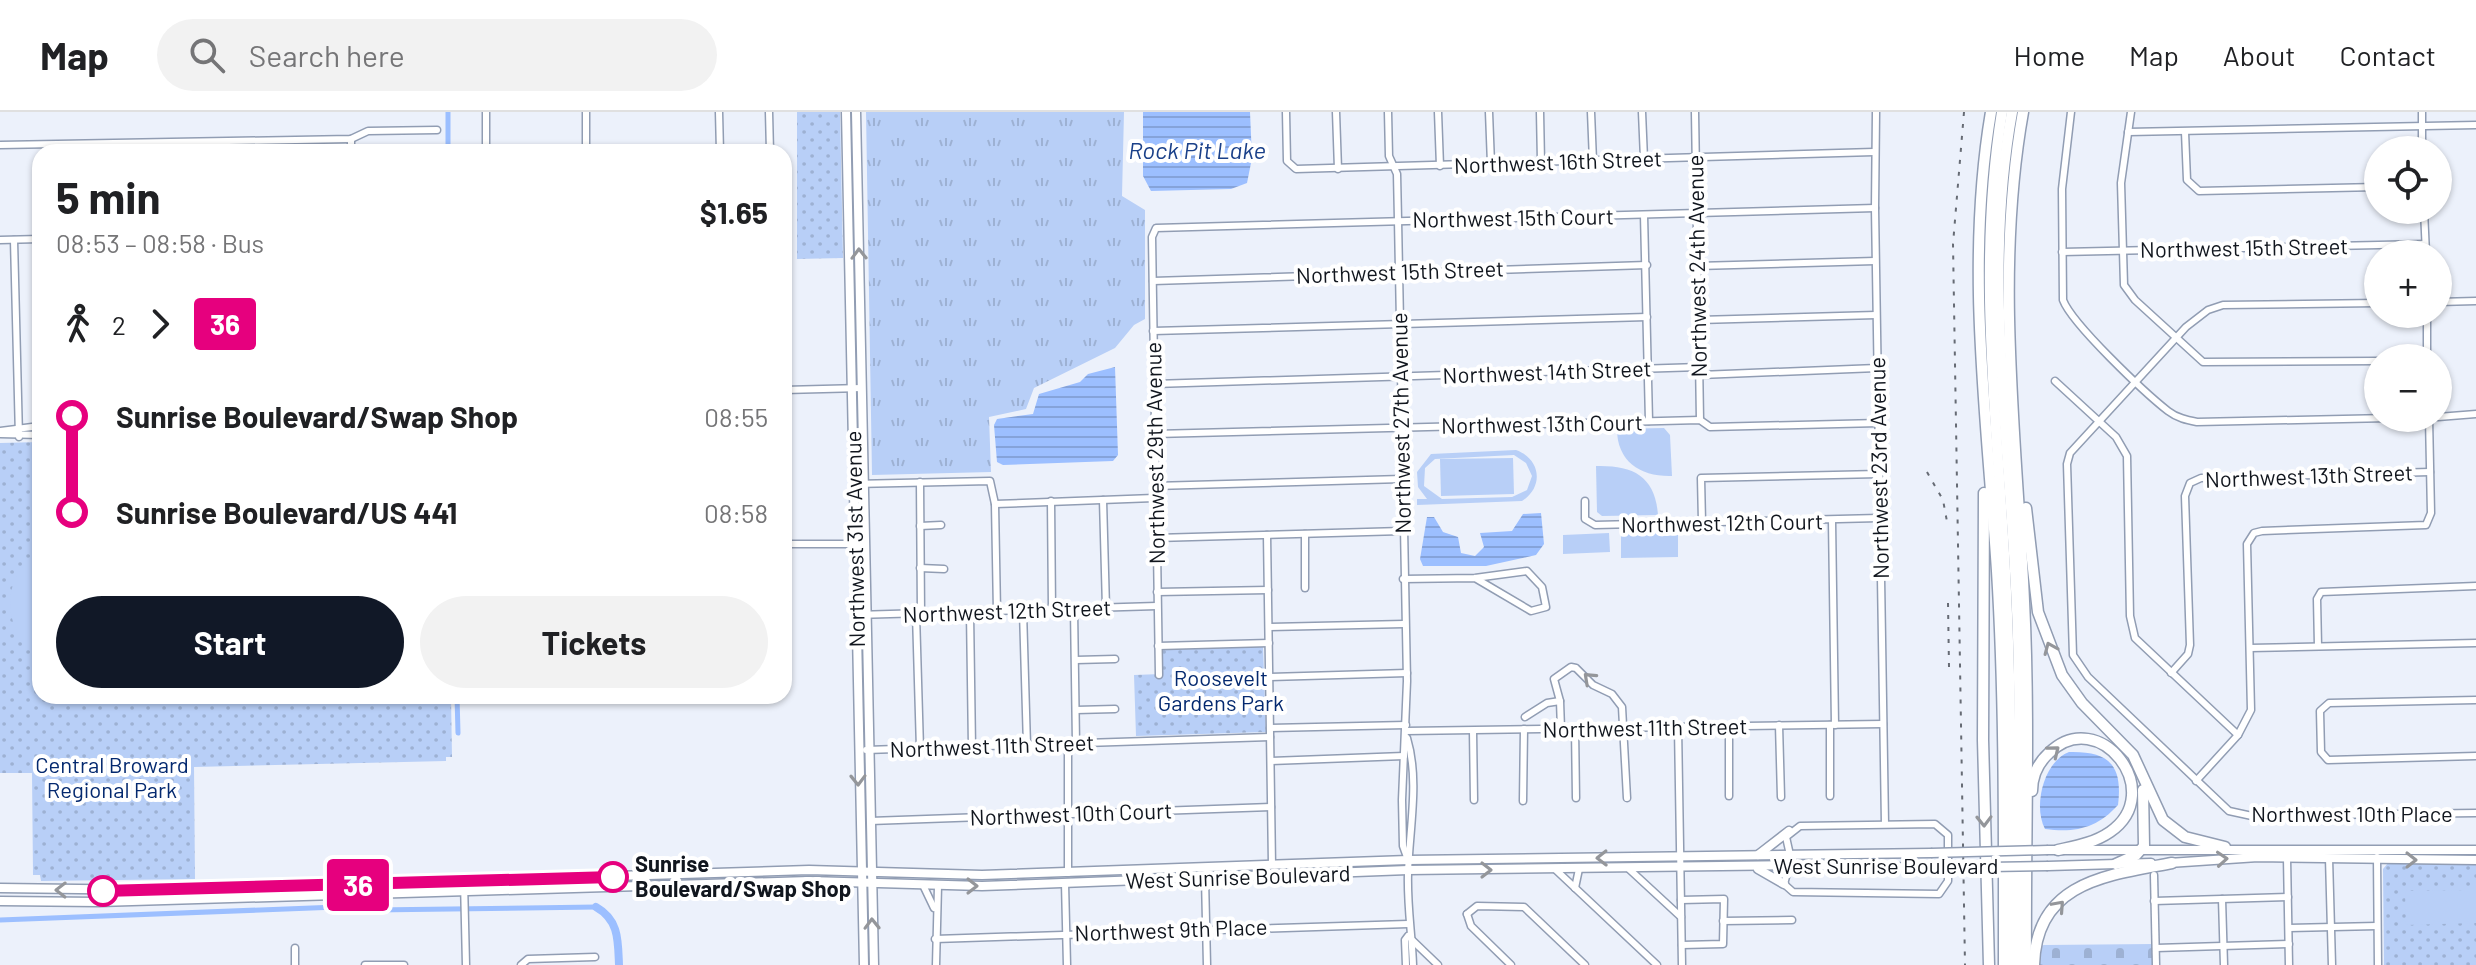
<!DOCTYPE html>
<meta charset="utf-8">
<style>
:root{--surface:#fff;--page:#f2f2f2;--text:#202124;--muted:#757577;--line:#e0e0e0;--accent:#111827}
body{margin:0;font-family:Barlow,sans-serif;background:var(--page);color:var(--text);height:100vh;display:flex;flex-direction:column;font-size:30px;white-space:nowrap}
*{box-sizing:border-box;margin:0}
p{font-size:26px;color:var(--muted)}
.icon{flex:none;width:44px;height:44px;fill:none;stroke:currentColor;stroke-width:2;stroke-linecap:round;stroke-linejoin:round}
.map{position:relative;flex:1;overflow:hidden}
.side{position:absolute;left:32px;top:32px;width:760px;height:560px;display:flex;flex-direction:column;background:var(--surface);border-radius:24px;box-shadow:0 2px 6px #0004}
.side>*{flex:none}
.badge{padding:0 16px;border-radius:6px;font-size:28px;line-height:52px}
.fabs{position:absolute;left:2364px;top:24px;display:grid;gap:16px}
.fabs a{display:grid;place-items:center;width:88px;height:88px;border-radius:50%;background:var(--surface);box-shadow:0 2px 6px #0004;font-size:40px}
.map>.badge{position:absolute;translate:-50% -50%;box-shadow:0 0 0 4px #fff}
.legs{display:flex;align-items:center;gap:12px;height:88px;padding:0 24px;font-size:26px}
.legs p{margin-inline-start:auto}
.headline{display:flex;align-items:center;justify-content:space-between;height:136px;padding:0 24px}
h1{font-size:44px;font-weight:700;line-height:60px}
.action{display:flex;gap:16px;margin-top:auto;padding:16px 24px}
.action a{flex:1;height:92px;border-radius:48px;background:var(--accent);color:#fff;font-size:32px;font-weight:700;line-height:92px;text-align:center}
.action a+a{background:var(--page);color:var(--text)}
ul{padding:0 24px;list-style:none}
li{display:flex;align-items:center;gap:28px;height:96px;font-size:30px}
li i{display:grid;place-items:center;width:12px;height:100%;margin:0 10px;background:currentColor}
li i::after{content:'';width:20px;height:20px;margin:-10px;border:6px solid;border-radius:50%;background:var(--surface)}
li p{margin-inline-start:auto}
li:first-child i{background:linear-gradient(#0000 50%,currentColor 0)}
li:last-child i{background:linear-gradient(currentColor 50%,#0000 0)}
header{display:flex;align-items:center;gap:48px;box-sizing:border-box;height:112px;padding:0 40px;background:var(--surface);border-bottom:2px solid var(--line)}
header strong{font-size:38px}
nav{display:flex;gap:44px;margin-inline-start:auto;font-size:28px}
.search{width:560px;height:72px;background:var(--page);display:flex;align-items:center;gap:20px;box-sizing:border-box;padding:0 28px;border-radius:44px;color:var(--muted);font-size:30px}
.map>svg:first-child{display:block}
</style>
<header>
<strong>Map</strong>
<div class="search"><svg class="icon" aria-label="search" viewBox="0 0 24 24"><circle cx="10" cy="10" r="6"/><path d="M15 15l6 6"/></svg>Search here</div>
<nav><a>Home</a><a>Map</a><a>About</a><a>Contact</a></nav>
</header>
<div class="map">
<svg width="2476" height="853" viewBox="0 0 2476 853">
<defs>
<pattern id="grass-tufts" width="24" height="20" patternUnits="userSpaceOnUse" patternTransform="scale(2)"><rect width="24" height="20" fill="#b8cff7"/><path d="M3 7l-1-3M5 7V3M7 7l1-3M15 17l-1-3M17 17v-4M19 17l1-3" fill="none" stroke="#9db1d3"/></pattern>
<pattern id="cemetery-stones" width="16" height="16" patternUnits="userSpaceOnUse" patternTransform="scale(2)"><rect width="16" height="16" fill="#b8cff7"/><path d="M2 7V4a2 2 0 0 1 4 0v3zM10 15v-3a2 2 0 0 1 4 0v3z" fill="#9db1d3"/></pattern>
<pattern id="park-dots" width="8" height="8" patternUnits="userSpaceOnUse" patternTransform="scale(2)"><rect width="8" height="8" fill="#b8cff7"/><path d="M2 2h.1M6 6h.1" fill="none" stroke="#9db1d3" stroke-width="1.8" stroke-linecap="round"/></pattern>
<pattern id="water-rules" width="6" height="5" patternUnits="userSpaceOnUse" patternTransform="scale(2)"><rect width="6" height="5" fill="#9cbfff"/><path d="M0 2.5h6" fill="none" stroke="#85a3da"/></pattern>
</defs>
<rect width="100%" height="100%" fill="#ecf1fb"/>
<path fill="url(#grass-tufts)" d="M866,0H1124L1122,84L1145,98V207L1134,213L1115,236L1034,276L1026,297L989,305L991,360L872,363Z"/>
<path fill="url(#cemetery-stones)" d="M2153,832V853H2039L2040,834L2044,833Z"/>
<g fill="url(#park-dots)">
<path d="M797,0H840L843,146L797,147Z"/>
<path d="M40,330V584H451L452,645H446V649L194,655L195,767L41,769L40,763H33L32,661H0V331Z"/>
<path d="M1263,534L1266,620L1136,624L1134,563L1161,562V537Z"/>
<path d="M2388,751L2476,753V853H2384L2383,757Z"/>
</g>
<g fill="#b8cff7" fill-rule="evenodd">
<path d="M1664,316L1670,323L1672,364C1641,365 1617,350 1617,317Z"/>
<path d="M1516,338C1541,347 1544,375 1522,389L1417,393V387H1427L1418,375L1417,360L1431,342ZM1514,343L1526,351L1532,364L1527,378L1512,385L1442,387L1424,374L1425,356L1435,347Z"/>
<path d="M1513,346L1514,382L1441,384L1440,347Z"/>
<path d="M1596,354C1633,353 1655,364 1658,403L1602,404L1597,400Z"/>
<path d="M1609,421L1610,440L1563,442V423Z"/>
<path d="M1678,421V445L1621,446V422Z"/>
<path d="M40,442V541C0,521 0,461 40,442Z"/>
<path d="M2476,778V811L2406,813L2405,779Z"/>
</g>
<g fill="url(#water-rules)">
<path d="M1143,0H1250L1252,46L1247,71L1231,77L1151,79L1143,64Z"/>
<path d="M1115,255L1118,343L1113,349L1003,353L997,350L994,313L997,307L1033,302L1039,282L1080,270L1088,262Z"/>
<path d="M1541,401L1544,432L1536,443L1486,454H1423L1420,447L1427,405H1434L1443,420L1458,425L1461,441L1475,444L1484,435L1480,421L1512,419L1523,402Z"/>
<path d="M2069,640C2108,639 2123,652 2118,693C2097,716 2076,721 2045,717C2033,695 2043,650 2069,640Z"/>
</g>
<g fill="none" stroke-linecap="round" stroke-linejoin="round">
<g stroke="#9cbfff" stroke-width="5">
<path d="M448,0V40"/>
<path d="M457,584L458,621"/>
<path d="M0,808L337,795L373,798L596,795"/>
</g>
<path stroke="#9cbfff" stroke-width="8" d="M596,795C619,808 618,828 619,853"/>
<g stroke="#919db3" stroke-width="9">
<g id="minor">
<path d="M486,0V40"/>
<path d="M586,0V40"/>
<path d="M719,0L720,40"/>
<path d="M769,0L770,40"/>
<path d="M1286,0L1287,49L1296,57L1874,40"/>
<path d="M1336,0L1338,57"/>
<path d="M1388,0L1389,44L1397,62L1398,108L1407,569L1402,688L1403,734L1408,748"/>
<path d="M1438,0L1440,54"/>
<path d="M1489,0L1491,52"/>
<path d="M1540,0L1541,50"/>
<path d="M1591,0L1593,49"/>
<path d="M1642,0L1644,47"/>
<path d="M1695,0L1700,308"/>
<path d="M1876,0L1875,96L1885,712"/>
<path d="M2071,0L2062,77L2063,188C2072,212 2145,281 2168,299C2177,306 2187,308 2197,310L2389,306"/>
<path d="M2131,0L2121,71L2124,173L2135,188L2203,250L2378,249"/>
<path d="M2422,0V38"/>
<path d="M2128,20L2476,13"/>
<path d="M2185,20L2187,68L2199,79L2378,75"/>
<path d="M351,27V40"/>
<path d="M0,33L351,27L368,19L437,18"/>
<path d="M2424,98L2426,142"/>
<path d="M1644,103L1649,309"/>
<path d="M0,128L40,127"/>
<path d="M14,128L19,325"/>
<path d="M2062,140L2425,132"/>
<path d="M1697,154L1875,149"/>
<path d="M1153,169L1647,153"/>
<path d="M2438,190L2476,189"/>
<path d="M2378,191L2223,193L2208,198L2186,215L2070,341L2067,352L2073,543L2088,565L2229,699L2252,704L2476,701"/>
<path d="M2427,202V246"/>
<path d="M1699,208L1876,203"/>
<path d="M1153,219L1647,205"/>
<path d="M1700,263L1877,256"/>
<path d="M2055,269L2116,325L2127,344L2130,504L2135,526L2238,623"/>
<path d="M1154,272L1700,255"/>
<path d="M784,278L862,276"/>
<path d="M2438,305L2476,302"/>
<path d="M0,319L40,314"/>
<path d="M0,322L40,323"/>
<path d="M1155,322L1700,308L1710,315L1879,311"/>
<path d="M920,370L921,502"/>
<path d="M854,372L990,369L995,392L997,500"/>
<path d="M1154,374L1402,367"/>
<path d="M1103,388L1106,496"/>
<path d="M1051,389L1052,498"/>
<path d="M1585,389V407L1595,413L1879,406"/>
<path d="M995,392L1154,386"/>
<path d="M1832,409L1835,613"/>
<path d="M1702,410L1701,366L1879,362"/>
<path d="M920,414L941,413"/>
<path d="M1305,422V476"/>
<path d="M1267,423L1272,753"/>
<path d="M1156,426L1402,419"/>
<path d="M784,432H855"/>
<path d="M784,440V477"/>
<path d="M920,456L944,457"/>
<path d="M1403,467L1475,466L1527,459L1542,475L1546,495L1531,499L1475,466"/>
<path d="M1157,480L1268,478"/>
<path d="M1074,497L1076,632"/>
<path d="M1023,499L1027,634"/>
<path d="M970,501L972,636"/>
<path d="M916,502L920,637"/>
<path d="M856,503L1157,494"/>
<path d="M1269,515L1404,512"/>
<path d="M1158,534L1269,531"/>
<path d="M2318,534L2317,487L2321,480L2476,474"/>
<path d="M2250,536L2476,531"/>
<path d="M1076,548L1115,547"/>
<path d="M2171,561L2188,542L2190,533L2185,384L2190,371L2201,366L2430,360"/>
<path d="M1159,563L1152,125L1156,116L1875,96"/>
<path d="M1270,565L1407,561"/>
<path d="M2476,588L2329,591L2320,599L2321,640L2328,648L2476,644"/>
<path d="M1076,598L1115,597"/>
<path d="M1525,605L1547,591L1560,589"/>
<path d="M1779,613L1781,685"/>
<path d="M1830,613V684"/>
<path d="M1729,614V684"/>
<path d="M1678,615L1682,853"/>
<path d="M1270,616L1406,613"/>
<path d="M1575,616L1576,686"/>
<path d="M1561,617L1560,589L1554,567L1571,555L1576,556L1593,573L1612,582L1622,595L1627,686"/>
<path d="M1406,619L1883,612"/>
<path d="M1473,619L1474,688"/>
<path d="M1407,626C1420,669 1409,718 1408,762C1407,794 1412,822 1413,853"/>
<path d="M1068,632V761"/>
<path d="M866,638L1270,625"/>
<path d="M1271,649L1404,644"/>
<path d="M2196,669L2238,623L2251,598L2247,432L2254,421L2262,419L2426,413L2431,401L2429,306"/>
<path d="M1523,689L1524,617"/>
<path d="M870,709L1271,695"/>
<path d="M2377,745L2378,853"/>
<path d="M2287,746L2289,853"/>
<path d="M2329,746L2332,853"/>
<path d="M1789,754L1784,772L1793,780L1939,782L1948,769V723L1935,712L1800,714L1786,725L1790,743"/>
<path d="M1629,757L1681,805"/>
<path d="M1556,758L1657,853"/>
<path d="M2154,763L2156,853"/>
<path d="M1205,766L1207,853"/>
<path d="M464,769L466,853"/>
<path d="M1065,771L1067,853"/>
<path d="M923,773L934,796"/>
<path d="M1575,776L1579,757"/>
<path d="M2222,787L2224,853"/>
<path d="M1681,788L1724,787L1723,832L1682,833"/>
<path d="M2154,789L2288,785"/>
<path d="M1467,802L1477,794L1524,795L1585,853"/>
<path d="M1467,802L1471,814L1511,853"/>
<path d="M1723,809L1792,808"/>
<path d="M2289,816L2377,814"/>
<path d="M935,827L1408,812"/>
<path d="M1412,828L1438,853"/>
<path d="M295,836V853"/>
<path d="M2156,836L2289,832"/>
<path d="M365,853H404"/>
<path d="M521,853L528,847L595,845"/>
<path d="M936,853L938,774"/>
<path d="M1406,853L1405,828L1408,824"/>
</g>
</g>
<g stroke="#919db3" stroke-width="11">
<g id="major">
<path d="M846,0L864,853"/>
<path d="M856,0L874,853"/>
<path d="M2048,738H2476"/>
<path d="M1758,743L1789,719"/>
<path d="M2169,751L2258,745L2476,748"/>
<path d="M2048,754L2151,751"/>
<path d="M1758,757L1784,772"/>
<path d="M0,776L157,778L809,758L982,763L1408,748L1931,741"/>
<path d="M0,789L99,790L809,769L982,774L1408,758L1800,753L1931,756"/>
</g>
</g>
<g stroke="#919db3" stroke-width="13">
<g id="highway">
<path d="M1991,0C1965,154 1987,305 1997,459C2005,590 2004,722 2004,853"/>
<path d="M2002,0C1977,154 1997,305 2005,459C2012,590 2011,722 2011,853"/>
<path d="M2012,0C1984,153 2007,306 2015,459C2023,590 2018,722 2018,853"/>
<path d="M2023,0C1994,162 2017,326 2024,489C2030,610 2025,732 2026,853"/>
<path d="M1984,381L1983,628L1989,853"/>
<path d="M2026,396L2038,500L2062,563L2082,591L2133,643L2163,708L2185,725L2225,735"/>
<path d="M2032,679C2032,664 2038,651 2049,641C2099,592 2168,680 2110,720C2094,731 2076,734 2058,738"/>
<path d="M2116,752L2136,743L2144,734L2143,678"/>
<path d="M2034,853C2036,769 2109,763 2172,751"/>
</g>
</g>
<use href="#minor" stroke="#fff" stroke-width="6"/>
<use href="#major" stroke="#fff" stroke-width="8"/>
<use href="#highway" stroke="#fff" stroke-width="10"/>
<g stroke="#666b74" stroke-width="2" stroke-dasharray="4 8" stroke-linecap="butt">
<path d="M1964,0L1953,132L1965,853"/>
<path d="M1927,360L1943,388L1948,415"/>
<path d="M1948,491L1949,555"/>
</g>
<g stroke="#919db3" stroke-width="11" stroke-linecap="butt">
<g id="major-bridge">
<path d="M1931,741L2048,738"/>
<path d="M1931,756L2048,754"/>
</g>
</g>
<use href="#major-bridge" stroke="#fff" stroke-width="8"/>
</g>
<defs><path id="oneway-chevron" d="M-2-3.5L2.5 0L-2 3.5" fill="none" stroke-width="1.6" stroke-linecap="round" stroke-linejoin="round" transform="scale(2)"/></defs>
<g stroke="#94969a">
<use href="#oneway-chevron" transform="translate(859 142) rotate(-91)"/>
<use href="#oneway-chevron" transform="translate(2050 536) rotate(-113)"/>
<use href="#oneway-chevron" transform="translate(1589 566) rotate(-137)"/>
<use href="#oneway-chevron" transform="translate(2054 639) rotate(-39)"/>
<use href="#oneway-chevron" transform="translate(858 668) rotate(89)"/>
<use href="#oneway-chevron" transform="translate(1984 709) rotate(89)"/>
<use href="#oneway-chevron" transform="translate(1602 746) rotate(179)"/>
<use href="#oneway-chevron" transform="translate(2222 747) rotate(-4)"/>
<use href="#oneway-chevron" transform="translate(2411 748)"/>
<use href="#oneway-chevron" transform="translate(1486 758)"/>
<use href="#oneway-chevron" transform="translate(972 774)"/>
<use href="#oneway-chevron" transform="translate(61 778) rotate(-179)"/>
<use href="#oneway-chevron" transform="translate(2059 794) rotate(-48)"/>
<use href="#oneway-chevron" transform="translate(872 812) rotate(-91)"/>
</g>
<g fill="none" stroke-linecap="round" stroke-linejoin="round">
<g stroke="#fff" stroke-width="18">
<path id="line-1" d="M103,779L613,765"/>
</g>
<use href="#line-1" stroke="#e6007e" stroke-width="12"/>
</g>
<g fill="#fff" stroke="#e6007e" stroke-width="4">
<circle cx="613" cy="765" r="14"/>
<circle cx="103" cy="779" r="14"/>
</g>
<g text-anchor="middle" stroke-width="8" stroke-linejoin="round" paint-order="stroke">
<g font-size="22" fill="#11161e" stroke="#fff">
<text transform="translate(1558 50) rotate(-2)" y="8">Northwest 16th Street</text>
<text transform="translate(1513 106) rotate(-1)" y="8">Northwest 15th Court</text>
<text transform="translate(2244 136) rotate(-1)" y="8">Northwest 15th Street</text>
<text transform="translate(1697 154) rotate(-91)" y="8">Northwest 24th Avenue</text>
<text transform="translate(1400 160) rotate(-2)" y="8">Northwest 15th Street</text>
<text transform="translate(1547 260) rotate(-2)" y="8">Northwest 14th Street</text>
<text transform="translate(1401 311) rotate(-91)" y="8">Northwest 27th Avenue</text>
<text transform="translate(1542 312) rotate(-1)" y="8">Northwest 13th Court</text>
<text transform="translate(1155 341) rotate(-91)" y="8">Northwest 29th Avenue</text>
<text transform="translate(1879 356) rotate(-91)" y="8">Northwest 23rd Avenue</text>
<text transform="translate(2309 364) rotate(-2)" y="8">Northwest 13th Street</text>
<text transform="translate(1722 411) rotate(-1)" y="8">Northwest 12th Court</text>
<text transform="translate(855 427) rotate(-91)" y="8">Northwest 31st Avenue</text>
<text transform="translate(1007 499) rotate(-2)" y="8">Northwest 12th Street</text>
<text transform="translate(1645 616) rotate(-1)" y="8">Northwest 11th Street</text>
<text transform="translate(992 634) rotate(-2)" y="8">Northwest 11th Street</text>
<text transform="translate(1071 702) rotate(-2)" y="8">Northwest 10th Court</text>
<text x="2352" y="710">Northwest 10th Place</text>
<text x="1886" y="762">West Sunrise Boulevard</text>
<text transform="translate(1238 765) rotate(-2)" y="8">West Sunrise Boulevard</text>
<text transform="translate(1171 818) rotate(-2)" y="8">Northwest 9th Place</text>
</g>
<g font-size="22" fill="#04296f" stroke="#fff">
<text x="1221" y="574">Roosevelt<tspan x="1221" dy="25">Gardens Park</tspan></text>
<text x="112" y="661">Central Broward<tspan x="112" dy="25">Regional Park</tspan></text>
</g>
<g font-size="22" font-weight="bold" fill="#11161e" stroke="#fff" text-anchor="start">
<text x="635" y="760">Sunrise<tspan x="635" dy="25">Boulevard/Swap Shop</tspan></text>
</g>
<g font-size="24" font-style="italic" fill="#1a4089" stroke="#fff">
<text x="1197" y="47">Rock Pit Lake</text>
</g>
</g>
</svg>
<div class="fabs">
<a><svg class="icon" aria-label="locate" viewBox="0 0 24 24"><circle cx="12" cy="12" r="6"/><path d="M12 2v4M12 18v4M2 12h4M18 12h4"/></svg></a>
<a>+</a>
<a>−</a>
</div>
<b class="badge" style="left:358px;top:773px;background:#e6007e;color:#fff">36</b>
<section class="side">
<div class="headline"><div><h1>5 min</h1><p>08:53 – 08:58 · Bus</p></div><b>$1.65</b></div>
<div class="legs"><svg class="icon" aria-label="walk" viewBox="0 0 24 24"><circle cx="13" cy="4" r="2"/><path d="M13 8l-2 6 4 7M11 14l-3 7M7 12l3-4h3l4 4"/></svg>2<svg class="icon" aria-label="forward" viewBox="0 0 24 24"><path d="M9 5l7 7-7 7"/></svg><b class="badge" style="background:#e6007e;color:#fff">36</b></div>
<ul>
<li><i style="color:#e6007e"></i><b>Sunrise Boulevard/Swap Shop</b><p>08:55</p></li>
<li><i style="color:#e6007e"></i><b>Sunrise Boulevard/US 441</b><p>08:58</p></li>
</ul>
<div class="action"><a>Start</a><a>Tickets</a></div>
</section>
</div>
